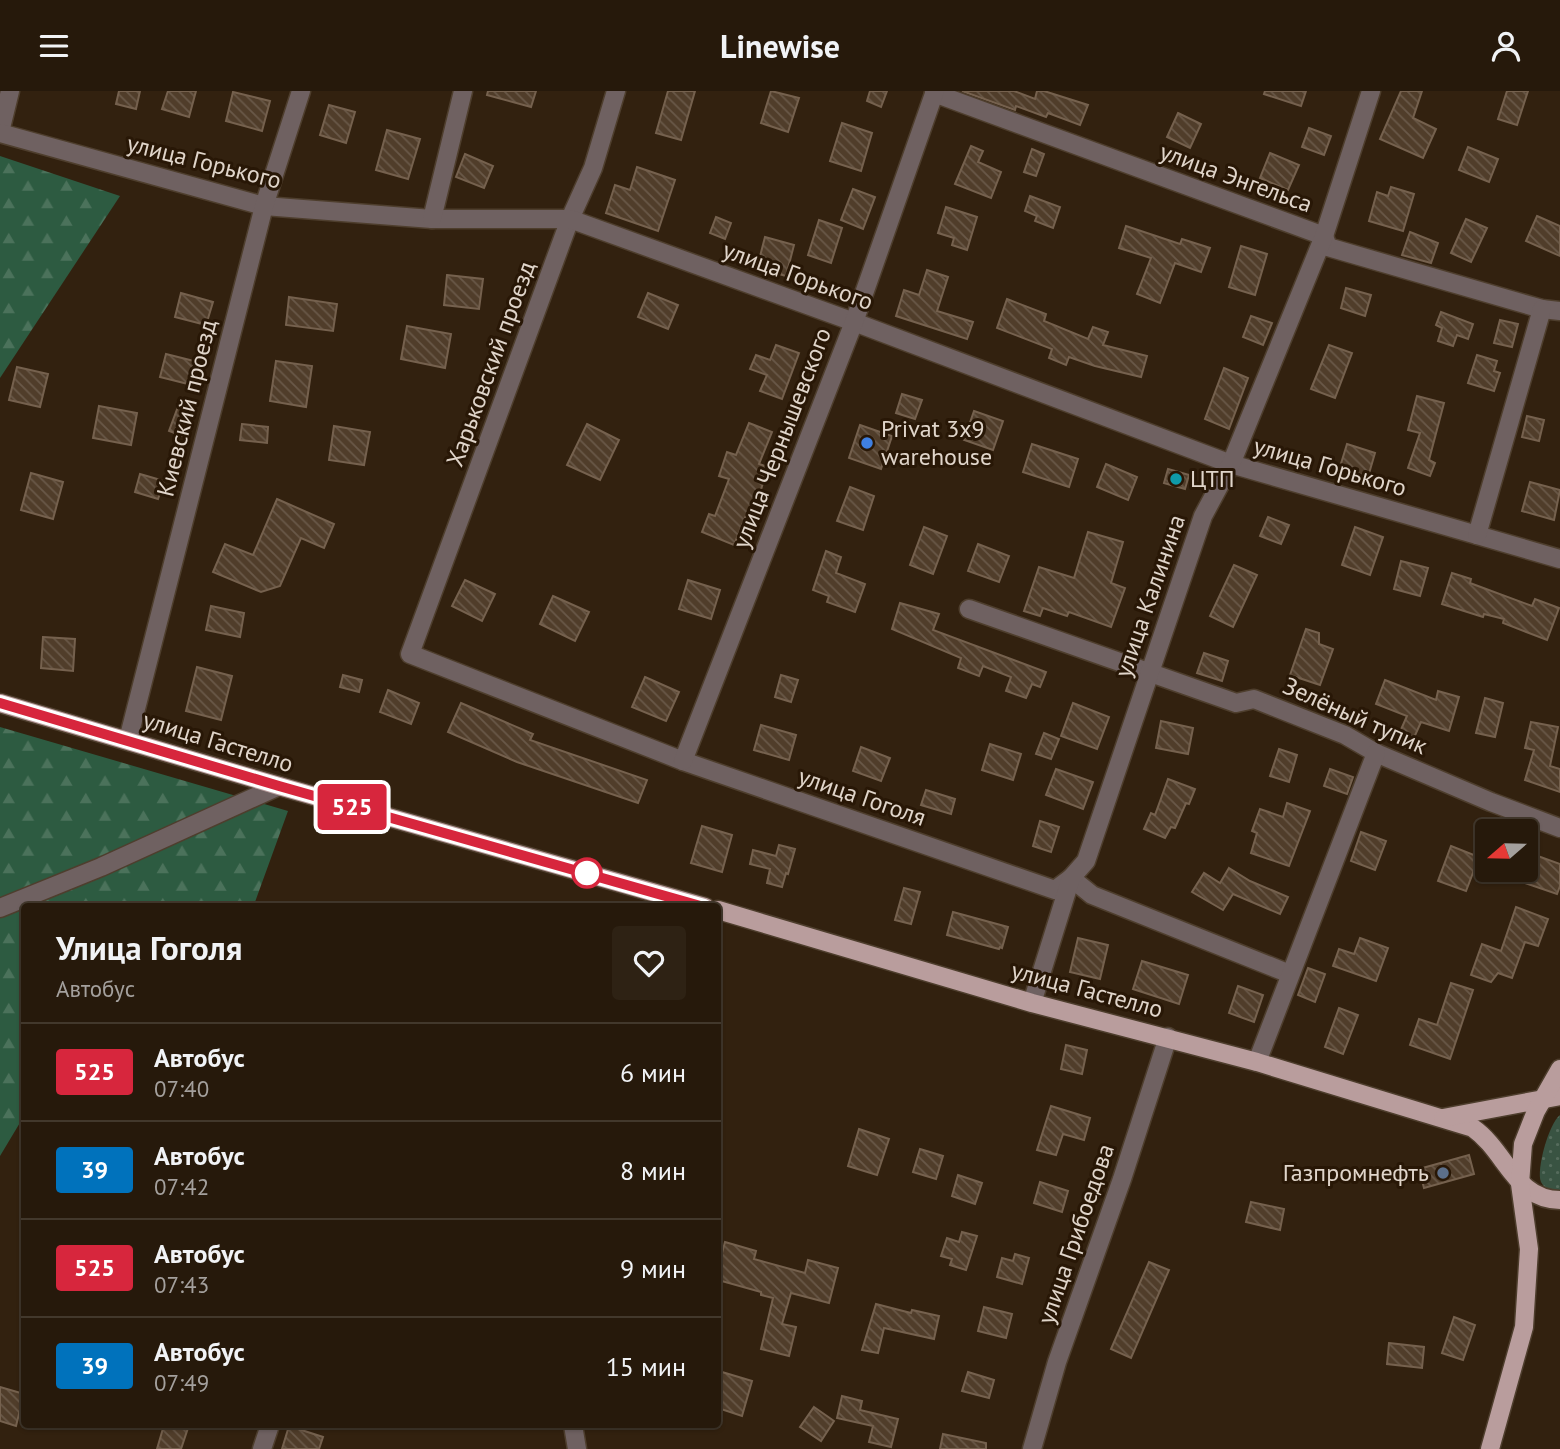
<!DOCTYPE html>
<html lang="ru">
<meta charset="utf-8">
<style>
:root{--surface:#26190b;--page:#2e2214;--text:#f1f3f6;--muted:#a4a09d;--line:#42382c}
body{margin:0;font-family:"PT Sans",sans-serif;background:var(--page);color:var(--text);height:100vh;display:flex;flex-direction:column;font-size:26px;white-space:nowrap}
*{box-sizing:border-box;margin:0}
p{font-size:23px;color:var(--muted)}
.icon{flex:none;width:38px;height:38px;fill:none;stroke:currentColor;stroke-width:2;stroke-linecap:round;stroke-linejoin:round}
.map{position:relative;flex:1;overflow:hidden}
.drawer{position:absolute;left:21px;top:812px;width:700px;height:525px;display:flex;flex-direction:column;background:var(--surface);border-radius:7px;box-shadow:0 2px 5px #0004,0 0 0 2px var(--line)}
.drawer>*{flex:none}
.badge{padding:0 14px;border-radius:5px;font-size:24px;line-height:46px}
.needle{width:46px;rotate:250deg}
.controls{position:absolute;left:1475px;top:728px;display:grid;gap:14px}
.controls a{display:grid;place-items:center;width:63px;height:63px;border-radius:7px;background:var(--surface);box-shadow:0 2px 5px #0004,0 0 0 2px var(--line);font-size:35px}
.map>.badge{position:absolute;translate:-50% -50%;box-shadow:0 0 0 4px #fff}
.round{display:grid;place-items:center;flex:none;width:74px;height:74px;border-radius:7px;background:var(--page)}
.headline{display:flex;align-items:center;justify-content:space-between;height:119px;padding:0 35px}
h1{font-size:33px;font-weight:700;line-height:52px}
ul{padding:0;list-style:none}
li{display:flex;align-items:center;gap:21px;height:98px;padding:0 35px;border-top:2px solid var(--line)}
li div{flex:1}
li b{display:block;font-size:26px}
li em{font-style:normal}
li .badge{min-width:77px;font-weight:700;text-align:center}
header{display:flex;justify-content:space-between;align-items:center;height:91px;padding:0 35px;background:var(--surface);font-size:32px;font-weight:700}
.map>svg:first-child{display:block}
</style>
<header><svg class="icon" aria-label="menu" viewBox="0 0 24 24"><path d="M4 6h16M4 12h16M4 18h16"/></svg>Linewise<svg class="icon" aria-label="person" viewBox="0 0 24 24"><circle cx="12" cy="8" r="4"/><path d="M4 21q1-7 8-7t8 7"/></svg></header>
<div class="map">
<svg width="1560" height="1358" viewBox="0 0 1560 1358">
<defs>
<pattern id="grass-dots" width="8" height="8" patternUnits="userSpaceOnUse" patternTransform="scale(1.75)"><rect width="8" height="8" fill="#395342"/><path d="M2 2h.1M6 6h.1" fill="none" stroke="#556b5c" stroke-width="1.8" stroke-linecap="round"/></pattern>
<pattern id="forest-firs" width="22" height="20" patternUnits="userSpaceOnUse" patternTransform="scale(1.75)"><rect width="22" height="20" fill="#2d5b41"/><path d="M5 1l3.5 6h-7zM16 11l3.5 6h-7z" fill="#4b725b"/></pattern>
<pattern id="building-back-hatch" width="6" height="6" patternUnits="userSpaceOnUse" patternTransform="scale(1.75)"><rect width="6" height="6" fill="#503d2a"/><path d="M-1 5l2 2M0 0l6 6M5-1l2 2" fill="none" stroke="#695848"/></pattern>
</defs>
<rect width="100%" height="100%" fill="#32210f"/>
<path fill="url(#grass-dots)" d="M1560,1024V1102C1553,1100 1545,1099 1541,1091C1536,1079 1549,1032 1560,1024Z"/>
<g fill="url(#forest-firs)">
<path d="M0,65L120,105L0,287Z"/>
<path d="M0,636L288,720L255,811L249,815L24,816V1025L0,1065Z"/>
</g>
<g fill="url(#building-back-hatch)" stroke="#75614e" stroke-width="2">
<path d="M119,0H140L136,18L116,13Z"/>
<path d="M168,0H196L189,26L162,18Z"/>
<path d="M488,0H536L531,16L487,4Z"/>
<path d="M668,0H695L681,49L656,42Z"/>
<path d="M771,0L799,7L788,41L761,32Z"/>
<path d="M870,0H887L881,16L867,10Z"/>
<path d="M962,0H1014L1035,8L1037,0H1044L1088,14L1080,34L1048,22L1046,26L1016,15L1015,19Z"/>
<path d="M1265,0H1306L1301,15L1264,3Z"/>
<path d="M1401,0H1422L1413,27L1436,38L1423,67L1380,48Z"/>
<path d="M1507,0H1528L1517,34L1498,28Z"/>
<path d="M233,1L270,10L262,40L226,30Z"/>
<path d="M329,14L355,21L346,52L320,44Z"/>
<path d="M1178,22L1201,33L1190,57L1167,46Z"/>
<path d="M842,32L872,42L861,80L830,70Z"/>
<path d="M1309,37L1331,45L1324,64L1302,56Z"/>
<path d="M387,39L420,48L408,88L376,79Z"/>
<path d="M971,55L983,60L978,71L1001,81L991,107L955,93Z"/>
<path d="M1468,56L1498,68L1489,91L1459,79Z"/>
<path d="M1032,58L1044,63L1036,85L1024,81Z"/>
<path d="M1270,62L1299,74L1288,99L1260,87Z"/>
<path d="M465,63L493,75L484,97L456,86Z"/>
<path d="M637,76L675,89L658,140L606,122L615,94L630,99Z"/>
<path d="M1391,96L1414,103L1403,140L1369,130L1377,101L1388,105Z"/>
<path d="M853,98L875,106L863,138L841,129Z"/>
<path d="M1030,105L1060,116L1053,137L1035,130L1037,125L1025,120Z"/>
<path d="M946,116L977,126L967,159L952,154L954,147L938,142Z"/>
<path d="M1537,125L1560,135V165L1526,150Z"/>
<path d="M716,126L731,132L725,148L710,142Z"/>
<path d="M1466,128L1487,137L1471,171L1451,162Z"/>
<path d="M819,129L842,137L831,172L808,164Z"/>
<path d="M1126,135L1180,153L1182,148L1210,157L1201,181L1175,172L1160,212L1137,203L1151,167L1119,157Z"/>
<path d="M1410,141L1438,152L1431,172L1402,164Z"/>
<path d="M765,146L794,154L786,185L757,177Z"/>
<path d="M1241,155L1267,163L1255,204L1229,196Z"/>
<path d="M927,179L948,186L937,220L973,231L967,248L896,225L904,199L919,204Z"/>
<path d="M447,184L483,188L479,218L444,214Z"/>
<path d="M1346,197L1371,204L1365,225L1341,217Z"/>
<path d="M181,202L213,211L206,234L175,226Z"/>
<path d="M648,202L678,214L668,238L638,226Z"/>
<path d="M289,206L337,213L333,240L286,234Z"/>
<path d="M1007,208L1046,223L1044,230L1088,248L1093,236L1108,241L1103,254L1147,265L1141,286L1095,275L1069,266L1066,274L1049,267L1052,258L997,237Z"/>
<path d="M1441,221L1473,233L1468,248L1457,244L1453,255L1438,250L1442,237L1436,234Z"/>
<path d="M1251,225L1272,232L1263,254L1243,246Z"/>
<path d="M1500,229L1518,233L1512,256L1494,252Z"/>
<path d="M407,235L451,243L445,277L401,268Z"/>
<path d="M776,254L799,262L782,308L760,300L767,284L750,278L756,264L770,269Z"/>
<path d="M1329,254L1352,262L1335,307L1311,298Z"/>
<path d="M166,263L194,270L188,293L160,286Z"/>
<path d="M1477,264L1497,270L1494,280L1500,282L1494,300L1468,292Z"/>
<path d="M276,270L312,275L306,316L270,310Z"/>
<path d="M17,276L48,283L40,316L9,309Z"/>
<path d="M1224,277L1248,287L1229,338L1205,328Z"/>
<path d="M902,303L922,309L915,328L896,322Z"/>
<path d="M1417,305L1444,312L1429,369L1435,372L1430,385L1408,377L1420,342L1408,339Z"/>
<path d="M179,313L195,319L185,346L169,340Z"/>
<path d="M99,315L137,322L131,354L93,347Z"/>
<path d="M974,320L1003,330L993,359L964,349Z"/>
<path d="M1527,325L1544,329L1539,350L1522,346Z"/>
<path d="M749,332L772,341L759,373L768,376L753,424L747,422L734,454L702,441L709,423L715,425L729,388L719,385L727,361L736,364Z"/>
<path d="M242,333L268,336L267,352L240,349Z"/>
<path d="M587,333L619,349L600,389L567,374Z"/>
<path d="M860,334L892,345L881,378L849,367Z"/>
<path d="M334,335L370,341L364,374L329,369Z"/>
<path d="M1032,353L1078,368L1069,396L1023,381Z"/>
<path d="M1347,353L1375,362L1368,386L1340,376Z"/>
<path d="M1106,373L1137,386L1128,409L1097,396Z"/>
<path d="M1168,378L1189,384L1185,398L1164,392Z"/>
<path d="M31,382L63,391L53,428L21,419Z"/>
<path d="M140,383L164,390L158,408L135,401Z"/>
<path d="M1530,391L1560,399L1554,429L1522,420Z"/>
<path d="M850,396L874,405L863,439L837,430Z"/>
<path d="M277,408L334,433L324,457L301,447L280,495L261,501L213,481L225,453L253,464Z"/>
<path d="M1268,426L1289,434L1281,453L1260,445Z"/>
<path d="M924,436L947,445L933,483L910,474Z"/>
<path d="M1355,436L1383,446L1370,484L1342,474Z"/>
<path d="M1088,441L1123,451L1111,492L1125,497L1111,536L1069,521L1067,525L1043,517L1040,525L1024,520L1039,476L1074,487Z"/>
<path d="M978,453L1009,465L999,491L968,480Z"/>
<path d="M826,460L841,466L836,482L865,493L855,521L827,511L829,505L813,499Z"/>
<path d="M1401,470L1428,477L1420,505L1394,498Z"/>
<path d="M1234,474L1257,484L1233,536L1210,525Z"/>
<path d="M1452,482L1471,488L1470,492L1532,515L1535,508L1559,517L1547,549L1503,532L1504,528L1484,523L1483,526L1442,513Z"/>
<path d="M465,489L495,503L482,530L452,515Z"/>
<path d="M688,489L720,499L711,528L679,518Z"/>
<path d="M553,505L589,521L575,550L540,533Z"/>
<path d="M900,512L939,523L933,539L1046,581L1040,596L1032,593L1026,607L1006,600L1011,586L983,575L979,585L958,577L961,567L892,538Z"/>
<path d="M211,515L244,522L240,546L206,539Z"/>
<path d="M1306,538L1319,542V553L1333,558L1320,594L1290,584Z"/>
<path d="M43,546L75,548L73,580L41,577Z"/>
<path d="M1204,562L1228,570L1222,590L1197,582Z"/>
<path d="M197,576L232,585L221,629L186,620Z"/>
<path d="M343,584L362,589L359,601L340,596Z"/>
<path d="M781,584L798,589L791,611L775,606Z"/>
<path d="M645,586L679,601L666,630L632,616Z"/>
<path d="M1385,589L1436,609L1438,600L1459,606L1449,640L1421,631L1409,658L1395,652L1407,625L1376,613Z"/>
<path d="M388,599L419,612L411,633L380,621Z"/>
<path d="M1485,607L1503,612L1495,646L1476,642Z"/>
<path d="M461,612L533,643L530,649L647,689L638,712L517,671L448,641Z"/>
<path d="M1073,612L1109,626L1097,658L1061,645Z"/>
<path d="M1161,630L1193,637L1188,663L1156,657Z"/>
<path d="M1531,631L1558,636L1550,675L1560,678V701L1525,689L1534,659L1525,657Z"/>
<path d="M761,634L796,644L789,669L754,659Z"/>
<path d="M1044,642L1059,648L1051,668L1036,663Z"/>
<path d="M990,653L1021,663L1013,689L982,679Z"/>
<path d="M861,656L890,667L881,690L853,680Z"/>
<path d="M1279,658L1297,664L1289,691L1270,685Z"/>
<path d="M1056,678L1093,691L1083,718L1046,704Z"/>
<path d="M1330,678L1353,686L1347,703L1324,695Z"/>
<path d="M1168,688L1195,698L1189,713L1186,712L1175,737L1171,736L1165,747L1144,738L1151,722L1155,724Z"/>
<path d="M926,699L955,708L951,723L921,714Z"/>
<path d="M1287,712L1310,720L1289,775L1251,762L1257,742L1252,740L1260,718L1283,726Z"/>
<path d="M1040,730L1059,736L1051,761L1033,755Z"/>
<path d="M702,735L732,744L722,781L691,772Z"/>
<path d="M1361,741L1386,750L1375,779L1351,770Z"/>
<path d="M779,754L795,758L788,783L786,782L782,796L767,792L770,778L750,773L753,759L776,765Z"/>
<path d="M1451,755L1479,766L1466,800L1438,790Z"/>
<path d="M1535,764L1560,773V795L1557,803L1525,792Z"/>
<path d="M1229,777L1250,790L1288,806L1280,823L1233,803L1223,819L1192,801L1204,782L1220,792Z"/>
<path d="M904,797L920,801L911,833L895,829Z"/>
<path d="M1516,816L1548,828L1538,855L1525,851L1512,887L1498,882L1491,891L1471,884L1482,853L1501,860Z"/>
<path d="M953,821L1008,836L1002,857L1000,856L999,858L947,844Z"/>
<path d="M1078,847L1108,854L1100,888L1070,881Z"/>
<path d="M1360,847L1388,857L1376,890L1333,875L1339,858L1354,863Z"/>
<path d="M1142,870L1188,884L1179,913L1133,898Z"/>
<path d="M1308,877L1325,883L1315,911L1298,904Z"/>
<path d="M1451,892L1473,899L1450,968L1410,954L1419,928L1437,934Z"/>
<path d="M1238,895L1263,904L1254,931L1229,922Z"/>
<path d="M1339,917L1358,924L1343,963L1325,956Z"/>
<path d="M1066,954L1087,959L1082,983L1061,978Z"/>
<path d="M1051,1015L1090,1027L1084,1049L1063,1043L1056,1064L1037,1059Z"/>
<path d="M859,1038L889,1048L877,1084L848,1075Z"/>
<path d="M920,1058L943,1065L936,1088L913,1081Z"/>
<path d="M1469,1064L1474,1083L1424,1097L1419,1078Z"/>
<path d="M958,1084L982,1092L975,1113L952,1105Z"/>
<path d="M1040,1091L1068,1100L1062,1121L1034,1112Z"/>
<path d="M1251,1111L1284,1118L1280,1139L1246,1131Z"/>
<path d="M962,1141L977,1145L966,1179L950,1174L952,1168L941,1165L947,1147L959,1151Z"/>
<path d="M725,1151L756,1160L754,1168L805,1182L808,1169L838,1177L829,1212L791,1202L782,1233L796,1236L789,1265L761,1258L773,1207L761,1204V1201L718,1189V1177Z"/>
<path d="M1015,1163L1029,1167L1022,1193L997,1186L1002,1167L1013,1170Z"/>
<path d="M1149,1171L1169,1179L1131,1267L1111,1258Z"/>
<path d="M876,1213L911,1222L912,1219L939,1225L934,1248L884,1237L878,1262L862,1259Z"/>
<path d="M984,1216L1012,1223L1006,1247L978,1240Z"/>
<path d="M1454,1226L1475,1234L1463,1269L1442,1262Z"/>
<path d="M1389,1252L1424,1256L1422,1277L1387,1273Z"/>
<path d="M722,1281L752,1290L742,1325L718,1317V1296Z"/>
<path d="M968,1281L994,1289L989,1307L962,1300Z"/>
<path d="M0,1296L24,1303L16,1335L0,1330Z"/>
<path d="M842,1305L862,1310L860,1319L898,1328L891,1356L869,1351L873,1335L837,1327Z"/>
<path d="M814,1316L834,1330L821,1350L800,1336Z"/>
<path d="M164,1334H189L181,1358H157Z"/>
<path d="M289,1335L323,1346L319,1358H282Z"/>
<path d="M943,1343L986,1352V1358H940Z"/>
</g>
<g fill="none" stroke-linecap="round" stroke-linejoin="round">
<g stroke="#4e3e2d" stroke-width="21">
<g id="minor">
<path d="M616,0L593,77L570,128L410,563L683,670L1055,799L1071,787L1092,804L1290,883"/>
<path d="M934,2L1324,145L1328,156L1542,218L1560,220"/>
<path d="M0,41L10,0"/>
<path d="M0,42L264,115L432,128H570L854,231L1231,373L1560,468"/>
<path d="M432,128L463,0"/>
<path d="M1477,444L1542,218"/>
<path d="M969,518L1236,612L1254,608L1345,644L1376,662L1491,711L1560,737"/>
<path d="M128,649L264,115L301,0"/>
<path d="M683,670L854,231L935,0"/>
<path d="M0,817L101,776L279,695"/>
<path d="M1032,912L1071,787L1086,770L1203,425L1231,373L1324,145L1371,0"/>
<path d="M1257,971L1376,662"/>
<path d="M573,1334L577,1358"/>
<path d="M262,1358L270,1334"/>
<path d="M1032,1358L1057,1271L1122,1088L1168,946"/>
</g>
</g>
<g stroke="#4e3e2d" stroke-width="21">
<g id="major">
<path d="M0,612L279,695L705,816"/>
<path d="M718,819L1032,912L1257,971L1473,1037C1506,1060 1515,1109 1560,1109"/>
<path d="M1443,1027L1560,1005"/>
<path d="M1490,1358L1524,1236L1529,1158L1520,1093L1523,1053L1536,1020L1560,978"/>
</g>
</g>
<use href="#minor" stroke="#6f6161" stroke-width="18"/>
<use href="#major" stroke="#b99d9d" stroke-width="18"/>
</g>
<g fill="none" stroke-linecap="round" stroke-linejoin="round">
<g stroke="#fff" stroke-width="16">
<path id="line" d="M0,612L279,695L704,816"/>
</g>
<use href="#line" stroke="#d7263d" stroke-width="10"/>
</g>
<circle fill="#3f7fe0" stroke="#281706" stroke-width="2.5" cx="867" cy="352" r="7"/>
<circle fill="#0f9aa8" stroke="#281706" stroke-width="2.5" cx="1176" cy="388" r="7"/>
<circle fill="#fff" stroke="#d7263d" stroke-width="3.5" cx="587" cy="782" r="14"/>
<circle fill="#5c6f8a" stroke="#281706" stroke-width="2.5" cx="1443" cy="1082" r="7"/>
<g text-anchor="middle" stroke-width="6" stroke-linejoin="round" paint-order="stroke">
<g font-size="24" fill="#e0d5ca" stroke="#281706">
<text transform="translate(204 71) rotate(14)" y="8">улица Горького</text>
<text transform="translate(1236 87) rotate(20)" y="8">улица Энгельса</text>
<text transform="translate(798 185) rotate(20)" y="8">улица Горького</text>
<text transform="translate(491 273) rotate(-70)" y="8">Харьковский проезд</text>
<text transform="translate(187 317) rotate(-76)" y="8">Киевский проезд</text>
<text transform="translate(782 347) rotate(-69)" y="8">улица Чернышевского</text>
<text transform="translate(1330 376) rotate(16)" y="8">улица Горького</text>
<text transform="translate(1150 505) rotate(-71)" y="8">улица Калинина</text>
<text transform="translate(1355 625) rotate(24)" y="8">Зелёный тупик</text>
<text transform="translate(218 651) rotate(17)" y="8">улица Гастелло</text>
<text transform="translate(862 706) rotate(19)" y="8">улица Гоголя</text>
<text transform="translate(1087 899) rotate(15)" y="8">улица Гастелло</text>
<text transform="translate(1076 1143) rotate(-71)" y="8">улица Грибоедова</text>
</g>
<g font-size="24" fill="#e0d5ca" stroke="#281706" text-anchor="start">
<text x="881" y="346">Privat 3x9<tspan x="881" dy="28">warehouse</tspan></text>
<text x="1190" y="396">ЦТП</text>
<text x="1429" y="1090" text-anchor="end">Газпромнефть</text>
</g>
</g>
</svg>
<div class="controls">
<a><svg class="needle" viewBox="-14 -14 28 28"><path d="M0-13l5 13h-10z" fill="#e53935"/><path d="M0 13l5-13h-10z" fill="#a4a09d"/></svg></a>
</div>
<b class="badge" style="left:352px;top:716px;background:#d7263d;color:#fff">525</b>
<section class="drawer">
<div class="headline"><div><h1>Улица Гоголя</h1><p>Автобус</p></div><a class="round"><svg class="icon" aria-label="heart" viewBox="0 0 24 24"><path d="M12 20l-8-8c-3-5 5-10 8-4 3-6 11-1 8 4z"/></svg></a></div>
<ul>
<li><span class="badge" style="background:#d7263d;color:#fff">525</span><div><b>Автобус</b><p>07:40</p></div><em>6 мин</em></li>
<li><span class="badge" style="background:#0072bc;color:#fff">39</span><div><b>Автобус</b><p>07:42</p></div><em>8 мин</em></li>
<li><span class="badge" style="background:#d7263d;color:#fff">525</span><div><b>Автобус</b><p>07:43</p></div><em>9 мин</em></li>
<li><span class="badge" style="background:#0072bc;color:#fff">39</span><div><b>Автобус</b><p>07:49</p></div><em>15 мин</em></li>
</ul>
</section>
</div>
